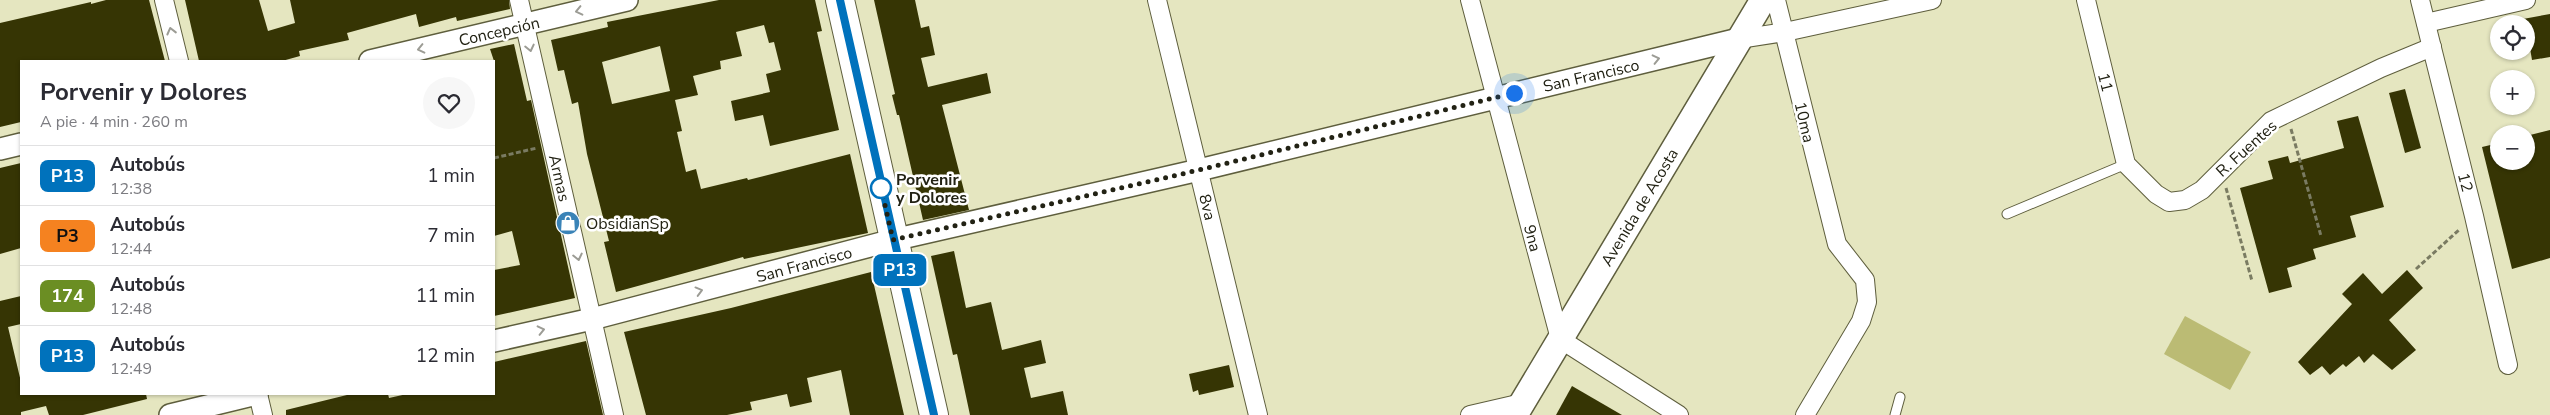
<!DOCTYPE html>
<html lang="es">
<meta charset="utf-8">
<style>
:root{--surface:#fff;--page:#f7f7f7;--text:#2b2b33;--muted:#7c7c81;--line:#e1e1e2}
body{margin:0;font-family:"Nunito Sans",sans-serif;background:var(--page);color:var(--text);height:100vh;display:flex;flex-direction:column;font-size:19px;white-space:nowrap}
*{box-sizing:border-box;margin:0}
p{font-size:16px;color:var(--muted)}
.icon{flex:none;width:28px;height:28px;fill:none;stroke:currentColor;stroke-width:2;stroke-linecap:round;stroke-linejoin:round}
.map{position:relative;flex:1;overflow:hidden}
.side{position:absolute;left:20px;top:60px;width:475px;height:335px;display:flex;flex-direction:column;background:var(--surface);border-radius:0px;box-shadow:0 1px 4px #0004}
.side>*{flex:none}
.badge{padding:0 10px;border-radius:8px;font-size:18px;line-height:32px}
.tools{position:absolute;left:2490px;top:15px;display:grid;gap:10px}
.tools a{display:grid;place-items:center;width:45px;height:45px;border-radius:50%;background:var(--surface);box-shadow:0 1px 4px #0004;font-size:25px}
.you{position:absolute;width:25px;height:25px;margin:-12px;border:4px solid #fff;border-radius:50%;background:#1a73e8;box-shadow:0 0 0 8px #1a73e833}
.map>.badge{position:absolute;translate:-50% -50%;box-shadow:0 0 0 2px #fff}
.round{display:grid;place-items:center;flex:none;width:52px;height:52px;border-radius:26px;background:var(--page)}
.head{display:flex;align-items:center;justify-content:space-between;height:85px;padding:0 20px}
h1{font-size:24px;font-weight:700;line-height:38px}
ul{padding:0;list-style:none}
li{display:flex;align-items:center;gap:15px;height:60px;padding:0 20px;border-top:1px solid var(--line)}
li div{flex:1}
li b{display:block;font-size:19px}
li em{font-style:normal}
li .badge{min-width:55px;font-weight:700;text-align:center}
.map>svg:first-child{display:block}
</style>
<div class="map">
<svg width="2550" height="415" viewBox="0 0 2550 415">
<rect width="100%" height="100%" fill="#e5e6c0"/>
<path fill="#bbbb74" d="M2185,316L2251,352L2230,390L2164,354Z"/>
<g fill="#363504" fill-rule="evenodd">
<path d="M106,0H149L165,61H21V122L0,127V23L91,2V4Z"/>
<path d="M185,0H259L268,31L295,23L290,0H509L510,9L457,21L456,17L419,27L416,14L347,33L349,40L299,51L300,56L282,61H199Z"/>
<path d="M719,0H815L822,31L817,32L839,130L770,146L763,115L735,121L731,101L770,92L766,74L781,70L774,42L769,43L764,25L736,32L742,56L720,61L721,69L693,76L698,95L675,100L682,131L677,132L686,172L696,169L701,189L747,178L748,180L850,154L868,233L744,259L743,257L616,292L604,242L609,241L587,154L578,102L572,104L564,70L558,71L551,40L608,27L607,22ZM660,46L670,91L612,104L602,62Z"/>
<path d="M874,0H915L921,28L929,26L935,55L921,58L928,87L987,73L991,93L942,105L969,210L923,220L899,115H897L892,95L895,94Z"/>
<path d="M2550,14V57L2532,60L2526,24H2524L2523,19Z"/>
<path d="M514,44L527,101L531,100L575,298L494,316V270L520,265L512,231L494,236V61L490,49Z"/>
<path d="M2405,89L2421,148L2405,153L2389,93Z"/>
<path d="M2358,116L2384,207L2350,216L2356,237L2313,249L2316,259L2287,268L2292,287L2269,293L2240,188L2273,179L2268,161L2288,156L2290,163L2344,148L2337,121Z"/>
<path d="M2550,130V258L2512,269L2482,147L2499,143V161H2526V136Z"/>
<path d="M21,163V248L0,254V168Z"/>
<path d="M954,251L966,308L991,302L1002,350L1041,340L1046,363L1024,368L1031,398L1063,391L1068,415H970L957,354L953,355L931,256Z"/>
<path d="M2407,270L2423,288L2389,320L2416,350L2392,370L2373,354L2364,363L2359,356L2346,367L2343,364L2330,375L2322,366L2310,375L2298,362L2352,304L2342,294L2363,273L2382,294Z"/>
<path d="M871,272L904,415H850L841,370L807,378L812,402L790,407L787,394L750,402L752,410L727,415H646L624,332L731,308Z"/>
<path d="M21,296V324L8,327L21,382V394H146L147,399L83,415H49L46,406L21,412V415H0V301Z"/>
<path d="M586,341L603,415H286V410L351,394H388L389,398L407,394H494V362Z"/>
<path d="M1229,365L1234,387L1199,395L1198,390L1193,392L1189,374Z"/>
<path d="M1572,386L1622,415H1556Z"/>
</g>
<g fill="none" stroke-linecap="round" stroke-linejoin="round">
<g stroke="#5e5e3d" stroke-width="11">
<g id="service">
<path d="M2007,214L2126,164"/>
<path d="M1895,415L1900,397"/>
</g>
</g>
<g stroke="#5e5e3d" stroke-width="20">
<g id="minor">
<path d="M164,0L179,61"/>
<path d="M519,0L614,415"/>
<path d="M1157,0L1258,415"/>
<path d="M1470,0L1560,339L1679,415"/>
<path d="M1776,0L1837,244L1865,280L1867,302L1861,321L1805,415"/>
<path d="M2086,0L2126,164L2156,194L2169,202L2185,200L2202,190L2271,121L2381,68L2432,47"/>
<path d="M2420,0L2474,216L2508,365"/>
<path d="M2426,23L2526,0"/>
<path d="M1739,39L1785,32L1932,0"/>
<path d="M258,394L263,415"/>
<path d="M1470,415L1522,403"/>
</g>
</g>
<g stroke="#5e5e3d" stroke-width="24">
<g id="tertiary">
<path d="M370,61L627,0"/>
<path d="M0,149L21,144"/>
<path d="M494,341L592,319L893,240L1199,170L1739,39"/>
<path d="M170,415L257,394"/>
</g>
</g>
<g stroke="#5e5e3d" stroke-width="28">
<path id="secondary" d="M1515,415L1763,0"/>
</g>
<g stroke="#5e5e3d" stroke-width="30">
<path id="primary" d="M840,0L934,415"/>
</g>
<g stroke="#7a7b62" stroke-width="3" stroke-dasharray="5 2.5" stroke-linecap="butt">
<path d="M2291,129L2321,236"/>
<path d="M494,158L537,148"/>
<path d="M2226,188L2252,281"/>
<path d="M2416,269L2460,229"/>
</g>
<use href="#service" stroke="#fff" stroke-width="9"/>
<use href="#minor" stroke="#fff" stroke-width="18"/>
<use href="#tertiary" stroke="#fff" stroke-width="21"/>
<use href="#secondary" stroke="#fff" stroke-width="25"/>
<use href="#primary" stroke="#fff" stroke-width="28"/>
</g>
<defs><path id="oneway-chevron" d="M-2-3.5L2.5 0L-2 3.5" fill="none" stroke-width="1.6" stroke-linecap="round" stroke-linejoin="round" transform="scale(1.25)"/></defs>
<g stroke="#9c9c95">
<use href="#oneway-chevron" transform="translate(579 11) rotate(167)"/>
<use href="#oneway-chevron" transform="translate(171 31) rotate(-104)"/>
<use href="#oneway-chevron" transform="translate(530 48) rotate(77)"/>
<use href="#oneway-chevron" transform="translate(421 49) rotate(167)"/>
<use href="#oneway-chevron" transform="translate(1656 59) rotate(-13)"/>
<use href="#oneway-chevron" transform="translate(578 257) rotate(77)"/>
<use href="#oneway-chevron" transform="translate(699 291) rotate(-15)"/>
<use href="#oneway-chevron" transform="translate(541 330) rotate(-13)"/>
</g>
<g fill="none" stroke-linecap="round" stroke-linejoin="round">
<g stroke="#fff" stroke-width="11">
<path id="line" d="M840,0L934,415"/>
</g>
<use href="#line" stroke="#0072bc" stroke-width="8"/>
<path stroke="#222214" stroke-width="5" stroke-dasharray="0 9" d="M881,188L893,240L1199,170L1514,93"/>
</g>
<defs>
<g id="shop-disc" transform="scale(1.25)"><circle r="9.5" fill="#3a83b7" stroke="#fff"/><path d="M-5-2.5h2.3a2.7 3.5 0 0 1 5.4 0H5L5.5 6h-11ZM-1.5-2.5h3a1.5 2.3 0 0 0-3 0Z" fill="#fff"/></g>
</defs>
<g fill-rule="evenodd">
<use href="#shop-disc" x="568" y="223"/>
</g>
<circle fill="#fff" stroke="#0072bc" stroke-width="2.5" cx="881" cy="188" r="10"/>
<g text-anchor="middle" stroke-width="5" stroke-linejoin="round" paint-order="stroke">
<g font-size="16" fill="#222214" stroke="#fff">
<text transform="translate(499 31) rotate(-13)" y="6">Concepción</text>
<text transform="translate(1591 75) rotate(-13)" y="6">San Francisco</text>
<text transform="translate(2106 82) rotate(76)" y="6">11</text>
<text transform="translate(1805 122) rotate(77)" y="6">10ma</text>
<text transform="translate(2246 148) rotate(-42)" y="6">R. Fuentes</text>
<text transform="translate(560 178) rotate(77)" y="6">Armas</text>
<text transform="translate(2466 182) rotate(76)" y="6">12</text>
<text transform="translate(1208 207) rotate(76)" y="6">8va</text>
<text transform="translate(1639 207) rotate(-59)" y="6">Avenida de Acosta</text>
<text transform="translate(1533 238) rotate(75)" y="6">9na</text>
<text transform="translate(804 264) rotate(-15)" y="6">San Francisco</text>
</g>
<g font-size="16" font-weight="bold" fill="#222214" stroke="#fff" text-anchor="start">
<text x="896" y="185">Porvenir<tspan x="896" dy="18">y Dolores</tspan></text>
</g>
<g font-size="16" fill="#222214" stroke="#fff" text-anchor="start">
<text x="586" y="229">ObsidianSp</text>
</g>
</g>
</svg>
<div class="tools">
<a><svg class="icon" aria-label="locate" viewBox="0 0 24 24"><circle cx="12" cy="12" r="6"/><path d="M12 2v4M12 18v4M2 12h4M18 12h4"/></svg></a>
<a>+</a>
<a>−</a>
</div>
<div class="you" style="left:1514px;top:93px"></div>
<b class="badge" style="left:900px;top:270px;background:#0072bc;color:#fff">P13</b>
<section class="side">
<div class="head"><div><h1>Porvenir y Dolores</h1><p>A pie · 4 min · 260 m</p></div><a class="round"><svg class="icon" aria-label="heart" viewBox="0 0 24 24"><path d="M12 20l-8-8c-3-5 5-10 8-4 3-6 11-1 8 4z"/></svg></a></div>
<ul>
<li><span class="badge" style="background:#0072bc;color:#fff">P13</span><div><b>Autobús</b><p>12:38</p></div><em>1 min</em></li>
<li><span class="badge" style="background:#f58220;color:#111">P3</span><div><b>Autobús</b><p>12:44</p></div><em>7 min</em></li>
<li><span class="badge" style="background:#6b8e23;color:#fff">174</span><div><b>Autobús</b><p>12:48</p></div><em>11 min</em></li>
<li><span class="badge" style="background:#0072bc;color:#fff">P13</span><div><b>Autobús</b><p>12:49</p></div><em>12 min</em></li>
</ul>
</section>
</div>
